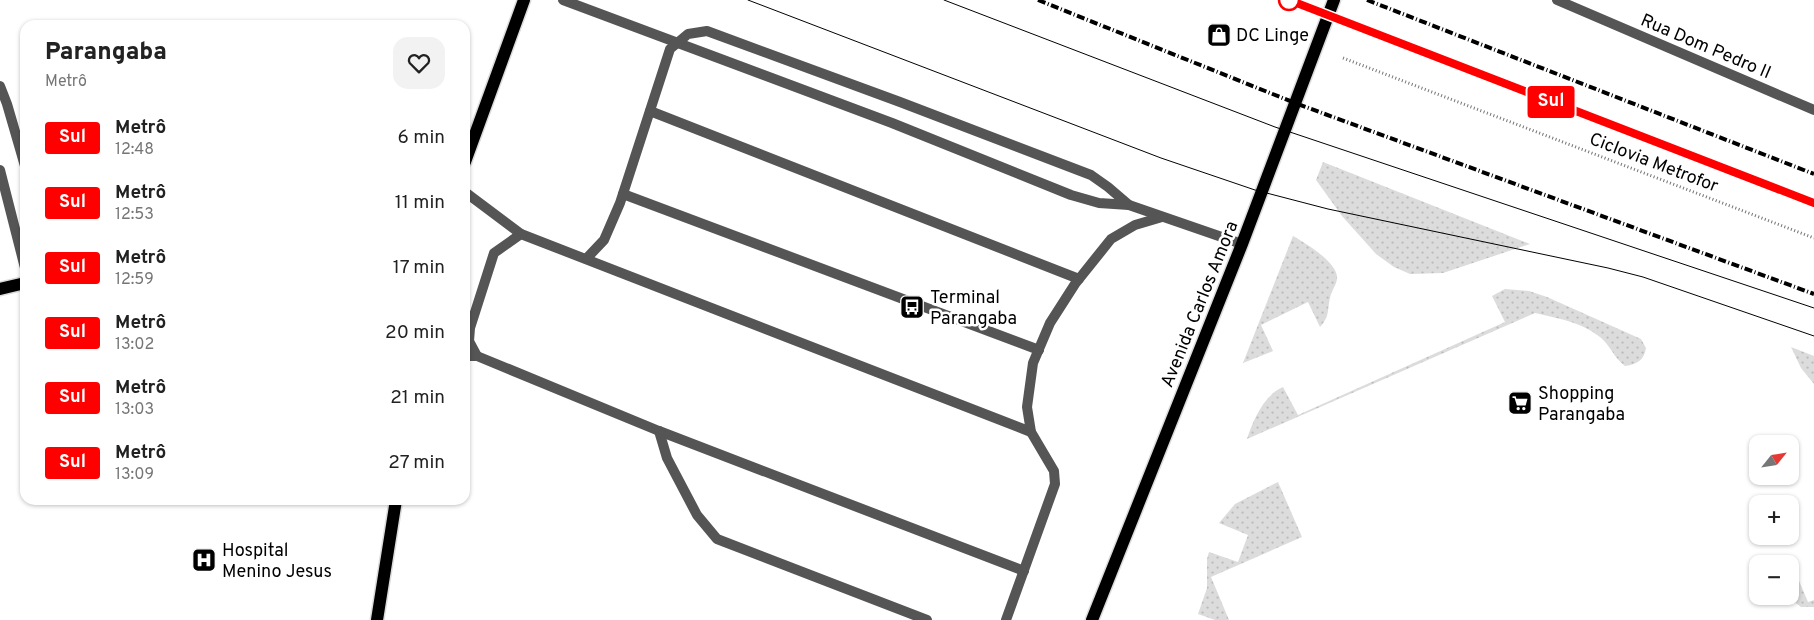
<!DOCTYPE html>
<html lang="pt">
<meta charset="utf-8">
<style>
:root{--surface:#fff;--page:#f2f2f2;--text:#222;--muted:#767676}
body{margin:0;font-family:Overpass,sans-serif;background:var(--page);color:var(--text);height:100vh;display:flex;flex-direction:column;font-size:19px;white-space:nowrap}
*{box-sizing:border-box;margin:0}
p{font-size:16px;color:var(--muted)}
.icon{flex:none;width:28px;height:28px;fill:none;stroke:currentColor;stroke-width:2;stroke-linecap:round;stroke-linejoin:round}
.map{position:relative;flex:1;overflow:hidden}
.side{position:absolute;left:20px;top:20px;width:450px;height:485px;display:flex;flex-direction:column;background:var(--surface);border-radius:15px;box-shadow:0 1px 4px #0004}
.side>*{flex:none}
.badge{padding:0 10px;border-radius:4px;font-size:18px;line-height:32px}
.needle{width:32px;rotate:60deg}
.controls{position:absolute;left:1749px;top:435px;display:grid;gap:10px}
.controls a{display:grid;place-items:center;width:50px;height:50px;border-radius:10px;background:var(--surface);box-shadow:0 1px 4px #0004;font-size:25px}
.map>.badge{position:absolute;translate:-50% -50%;box-shadow:0 0 0 2px #fff}
.round{display:grid;place-items:center;flex:none;width:52px;height:52px;border-radius:15px;background:var(--page)}
.head{display:flex;align-items:center;justify-content:space-between;height:85px;padding:0 25px}
h1{font-size:24px;font-weight:800;line-height:38px}
ul{padding:0;list-style:none}
li{display:flex;align-items:center;gap:15px;height:65px;padding:0 25px}
li div{flex:1}
li b{display:block;font-size:19px}
li em{font-style:normal}
li .badge{min-width:55px;font-weight:700;text-align:center}
.map>svg:first-child{display:block}
</style>
<div class="map">
<svg width="1814" height="620" viewBox="0 0 1814 620">
<defs>
<pattern id="grass-dots" width="8" height="8" patternUnits="userSpaceOnUse" patternTransform="scale(1.25)"><rect width="8" height="8" fill="#dcdcdc"/><path d="M2 2h.1M6 6h.1" fill="none" stroke="#bbb" stroke-width="1.8" stroke-linecap="round"/></pattern>
</defs>
<rect width="100%" height="100%" fill="#fff"/>
<g fill="url(#grass-dots)">
<path d="M1323,162L1530,244L1443,273L1410,274L1394,267L1376,254L1342,216L1316,180Z"/>
<path d="M1293,236C1305,243 1339,263 1337,279C1336,286 1331,291 1330,298C1327,311 1330,316 1320,327L1308,302L1261,325L1273,351L1243,363Z"/>
<path d="M1505,289L1529,291L1547,297L1641,339L1646,348C1644,360 1638,364 1625,366C1614,358 1610,345 1600,337C1579,321 1559,319 1535,313L1247,439C1253,420 1264,395 1283,387L1298,415L1505,322L1492,296Z"/>
<path d="M1791,347L1814,356V384L1801,368Z"/>
<path d="M1278,482L1302,537L1211,577L1229,620H1215L1198,614L1207,588V559L1209,552L1238,562L1248,535L1219,523L1235,504Z"/>
<path d="M1797,576L1808,602L1814,600V607H1801L1789,598L1788,596H1790V582Z"/>
</g>
<g fill="none" stroke-linecap="round" stroke-linejoin="round">
<g stroke="#dbdbdb" stroke-width="15">
<g id="primary">
<path d="M465,162L524,0"/>
<path d="M0,289L25,283"/>
<path d="M377,620L396,500"/>
<path d="M1092,620L1242,244L1334,0"/>
</g>
</g>
<path stroke="#777" stroke-width="3" stroke-dasharray="1 2.5" stroke-linecap="butt" d="M1343,58L1814,238"/>
<g stroke="#555" stroke-width="10">
<path d="M563,0L892,123L1071,195L1099,203L1129,205L1242,244"/>
<path d="M0,86L7,104L25,166"/>
<path d="M650,111L1079,279"/>
<path d="M0,170L25,268"/>
<path d="M465,192L521,234L1031,432"/>
<path d="M623,194L1039,350"/>
<path d="M587,258L604,240L620,203L670,49L688,34L707,31L900,102L1091,175L1108,187L1129,205"/>
<path d="M465,356H477L659,431L1024,571"/>
<path d="M477,356L469,341L470,328L494,253L521,234"/>
<path d="M659,431L667,458L697,515L717,539L927,620"/>
<path d="M1006,620L1055,484L1054,471L1031,432L1027,407L1033,363L1050,323L1075,284L1111,239L1135,225L1162,217"/>
</g>
<path stroke="#555" stroke-width="10" d="M1557,0L1814,110"/>
<use href="#primary" stroke="#000" stroke-width="12"/>
<g stroke="#000" stroke-width="1">
<path d="M748,0L1161,158L1255,190L1328,209L1608,268L1643,277L1814,336"/>
<path d="M944,0L1275,127L1814,308"/>
</g>
<g stroke="#000" stroke-width="4" stroke-dasharray="8 2.5 1 2.5" stroke-linecap="butt">
<path d="M1038,0L1295,103L1814,294"/>
<path d="M1289,0L1814,203"/>
<path d="M1367,0L1814,174"/>
</g>
</g>
<g fill="none" stroke-linecap="round" stroke-linejoin="round">
<g stroke="#fff" stroke-width="11">
<path id="line" d="M1289,0L1814,203"/>
</g>
<use href="#line" stroke="#f00" stroke-width="8"/>
</g>
<defs>
<g id="shop-square" transform="scale(1.25)"><rect x="-9" y="-9" width="18" height="18" rx="4" fill="#000" stroke="#fff"/><path d="M-5-2.5h2.3a2.7 3.5 0 0 1 5.4 0H5L5.5 6h-11ZM-1.5-2.5h3a1.5 2.3 0 0 0-3 0Z" fill="#fff"/></g>
<g id="bus-square" transform="scale(1.25)"><rect x="-9" y="-9" width="18" height="18" rx="4" fill="#000" stroke="#fff"/><path d="M-5-6H5V4H4V6H2V4H-2V6H-4V4H-5ZM-3.5-4V0h7V-4ZM-3.5 1.2v1.5H-2V1.2ZM2 1.2v1.5H3.5V1.2Z" fill="#fff"/></g>
<g id="supermarket-square" transform="scale(1.25)"><rect x="-9" y="-9" width="18" height="18" rx="4" fill="#000" stroke="#fff"/><path d="M-6-5.5h2.5l.6 2H6L4.5 2H-2.5L-4.4-4H-6ZM-1.5 3.2a1.3 1.3 0 1 0 .1 0ZM3 3.2a1.3 1.3 0 1 0 .1 0Z" fill="#fff"/></g>
<g id="hospital-square" transform="scale(1.25)"><rect x="-9" y="-9" width="18" height="18" rx="4" fill="#000" stroke="#fff"/><path d="M-5-5h3v3.5h4V-5h3V5h-3V1.5h-4V5h-3Z" fill="#fff"/></g>
</defs>
<g fill-rule="evenodd">
<use href="#shop-square" x="1219" y="35"/>
<use href="#bus-square" x="912" y="307"/>
<use href="#supermarket-square" x="1520" y="403"/>
<use href="#hospital-square" x="204" y="560"/>
</g>
<circle fill="#fff" stroke="#f00" stroke-width="2.5" cx="1289" cy="0" r="10"/>
<g text-anchor="middle" stroke-width="5" stroke-linejoin="round" paint-order="stroke">
<g font-size="18" fill="#000" stroke="#fff" text-anchor="start">
<text x="1236" y="41">DC Linge</text>
<text x="930" y="303">Terminal<tspan x="930" dy="21">Parangaba</tspan></text>
<text x="1538" y="399">Shopping<tspan x="1538" dy="21">Parangaba</tspan></text>
<text x="222" y="556">Hospital<tspan x="222" dy="21">Menino Jesus</tspan></text>
</g>
<g font-size="18" fill="#000" stroke="#fff">
<text transform="translate(1706 46) rotate(23)" y="6">Rua Dom Pedro II</text>
<text transform="translate(1654 162) rotate(21)" y="6">Ciclovia Metrofor</text>
<text transform="translate(1199 304) rotate(-68)" y="6">Avenida Carlos Amora</text>
</g>
</g>
</svg>
<div class="controls">
<a><svg class="needle" viewBox="-14 -14 28 28"><path d="M0-13l5 13h-10z" fill="#e53935"/><path d="M0 13l5-13h-10z" fill="#767676"/></svg></a>
<a>+</a>
<a>−</a>
</div>
<b class="badge" style="left:1551px;top:102px;background:#f00;color:#fff">Sul</b>
<section class="side">
<div class="head"><div><h1>Parangaba</h1><p>Metrô</p></div><a class="round"><svg class="icon" aria-label="heart" viewBox="0 0 24 24"><path d="M12 20l-8-8c-3-5 5-10 8-4 3-6 11-1 8 4z"/></svg></a></div>
<ul>
<li><span class="badge" style="background:#f00;color:#fff">Sul</span><div><b>Metrô</b><p>12:48</p></div><em>6 min</em></li>
<li><span class="badge" style="background:#f00;color:#fff">Sul</span><div><b>Metrô</b><p>12:53</p></div><em>11 min</em></li>
<li><span class="badge" style="background:#f00;color:#fff">Sul</span><div><b>Metrô</b><p>12:59</p></div><em>17 min</em></li>
<li><span class="badge" style="background:#f00;color:#fff">Sul</span><div><b>Metrô</b><p>13:02</p></div><em>20 min</em></li>
<li><span class="badge" style="background:#f00;color:#fff">Sul</span><div><b>Metrô</b><p>13:03</p></div><em>21 min</em></li>
<li><span class="badge" style="background:#f00;color:#fff">Sul</span><div><b>Metrô</b><p>13:09</p></div><em>27 min</em></li>
</ul>
</section>
</div>
